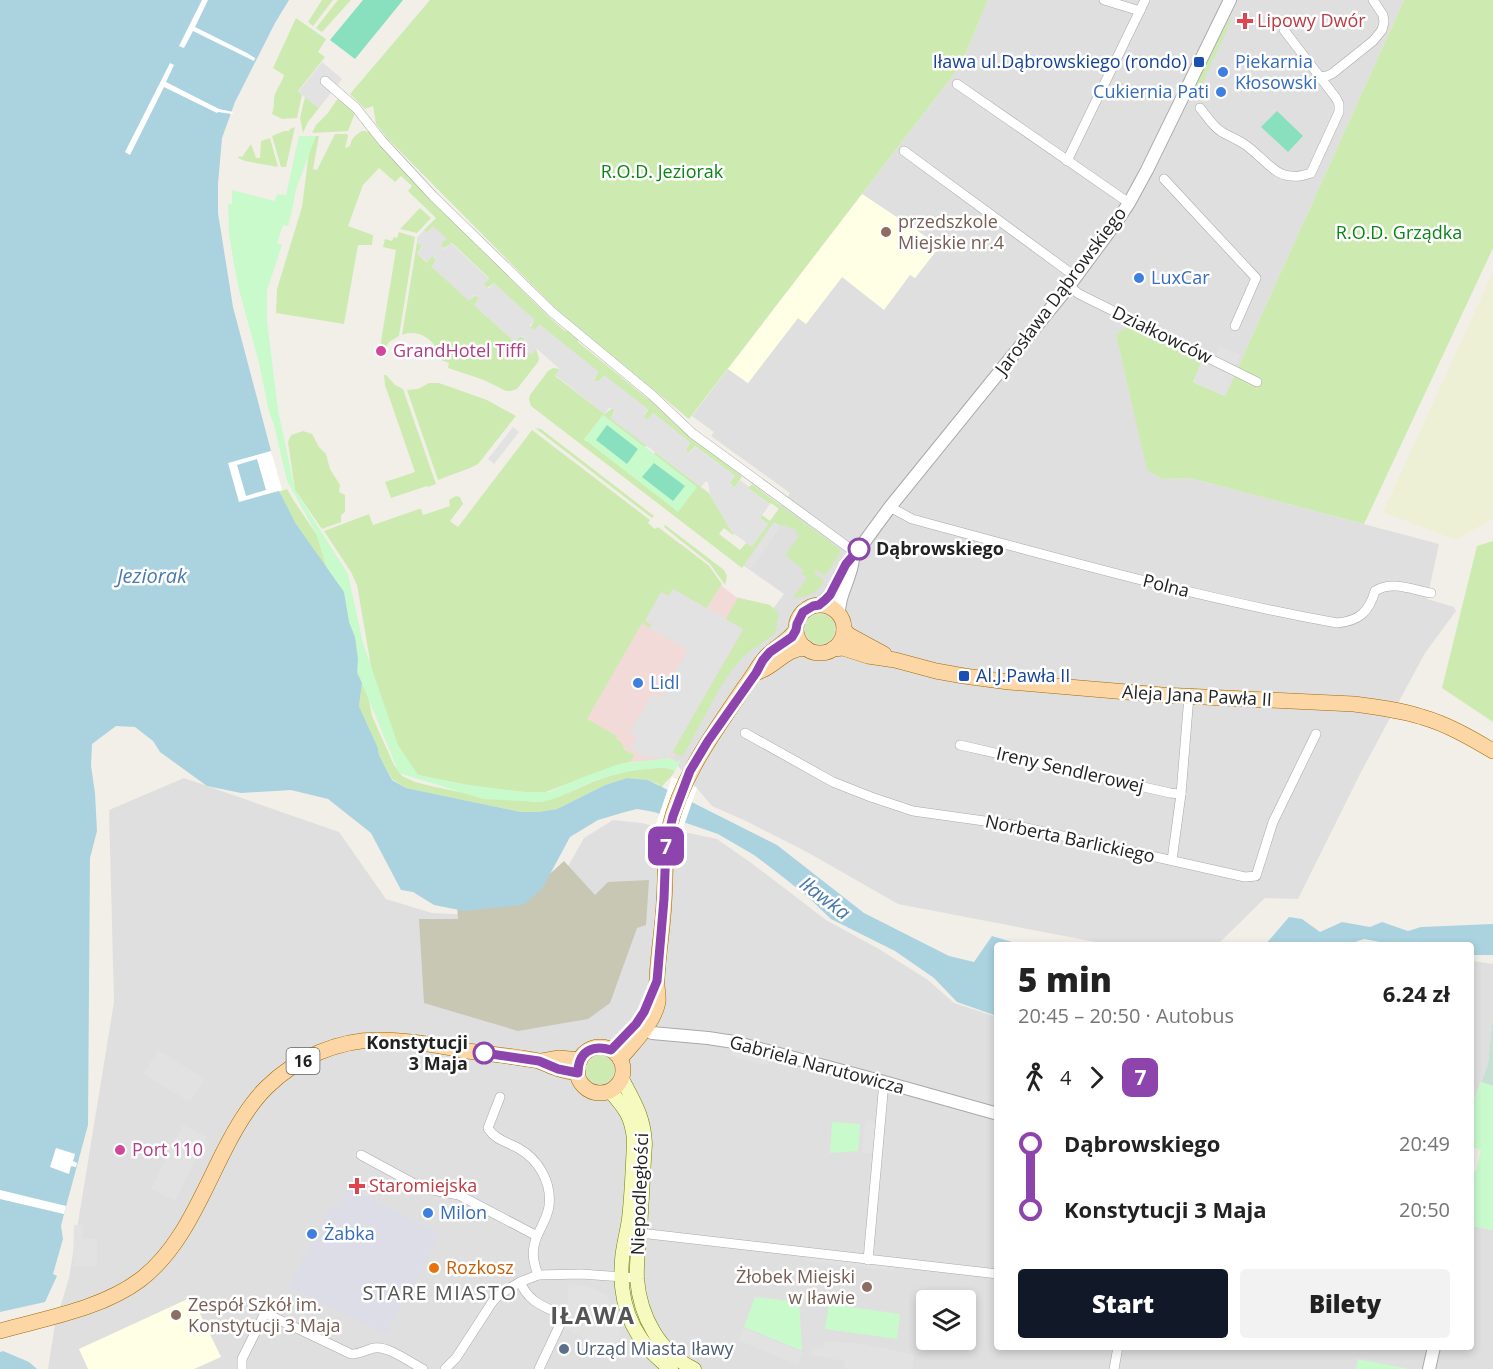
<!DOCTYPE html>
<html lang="pl">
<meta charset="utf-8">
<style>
:root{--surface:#fff;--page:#f2f2f2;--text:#222;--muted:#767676;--accent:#111827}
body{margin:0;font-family:"Open Sans",sans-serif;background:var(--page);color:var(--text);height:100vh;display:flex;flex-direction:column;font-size:22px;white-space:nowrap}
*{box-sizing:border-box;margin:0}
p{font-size:20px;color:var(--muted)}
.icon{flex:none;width:33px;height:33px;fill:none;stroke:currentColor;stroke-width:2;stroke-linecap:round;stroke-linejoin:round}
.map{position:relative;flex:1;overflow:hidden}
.side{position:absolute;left:994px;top:942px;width:480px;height:408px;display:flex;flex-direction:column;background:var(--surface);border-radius:6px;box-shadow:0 3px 9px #0003}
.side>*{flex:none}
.badge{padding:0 12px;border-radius:9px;font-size:21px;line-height:39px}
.buttons{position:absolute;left:916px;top:1290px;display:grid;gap:12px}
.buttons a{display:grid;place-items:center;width:60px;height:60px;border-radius:6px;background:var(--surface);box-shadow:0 3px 9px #0003;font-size:30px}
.map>.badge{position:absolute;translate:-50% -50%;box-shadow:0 0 0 3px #fff}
.legs{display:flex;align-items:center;gap:9px;height:66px;padding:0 24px;font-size:20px}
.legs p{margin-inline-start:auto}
.summary{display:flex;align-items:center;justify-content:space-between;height:102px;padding:0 24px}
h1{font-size:33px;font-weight:800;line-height:45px}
.button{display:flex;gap:12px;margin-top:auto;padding:12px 24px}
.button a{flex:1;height:69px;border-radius:6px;background:var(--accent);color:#fff;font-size:24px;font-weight:800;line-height:69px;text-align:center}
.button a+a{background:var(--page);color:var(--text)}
ul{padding:0 24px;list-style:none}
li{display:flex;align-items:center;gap:21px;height:66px;font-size:22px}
li i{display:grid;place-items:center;width:9px;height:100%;margin:0 8px;background:currentColor}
li i::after{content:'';width:15px;height:15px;margin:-8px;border:4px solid;border-radius:50%;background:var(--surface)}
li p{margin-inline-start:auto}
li:first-child i{background:linear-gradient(#0000 50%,currentColor 0)}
li:last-child i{background:linear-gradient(currentColor 50%,#0000 0)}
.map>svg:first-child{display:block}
</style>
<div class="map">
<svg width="1493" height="1369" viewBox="0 0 1493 1369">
<rect width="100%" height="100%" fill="#f2efe9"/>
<g fill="#e0dfdf" fill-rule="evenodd">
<path d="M988,0H1404L1225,396L1202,362L1193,359L1116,335L1148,470L1162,479L1190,478L1439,544L1427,599L1454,607L1456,611L1425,653L1361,772L1298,899L1265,898L1217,945H1111L898,904L807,852L746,821L712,806L672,759L713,689L784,594L740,563L790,493L711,436L714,432L692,416L728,369L748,383L798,318L806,324L842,277L911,275L915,278L940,246L862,194L961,65Z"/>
<path d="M184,778L339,832L386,899L432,913L474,915L567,868L584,838L613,820L641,823L717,839L754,865L826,920L879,949L928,980L954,1003L997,1017L998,1347H1472V1224V1226L1493,1230V1369H48L55,1324L69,1278L114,1002L109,810ZM927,1300H966V1340H927Z"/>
<path d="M1472,961L1493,964V1017L1488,1063L1472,1105Z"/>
</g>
<path fill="#f2dad9" d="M681,544L709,566L723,587L736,597L770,605L713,689L672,759L631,762L635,755L578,723Z"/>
<g fill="#ffffe5">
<path d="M862,194L940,246L915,278L910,275L884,310L842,277L806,324L798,318L748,383L728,369Z"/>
<path d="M192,1297L221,1357L194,1369H88L79,1349Z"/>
</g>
<path fill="#c7c7b4" d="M564,861L595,895L608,882L649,880L646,925L637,928L610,1003L588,1019L518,1031L424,1003L419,919H458L454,862L542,881Z"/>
<path fill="#eef0d5" d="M1493,272V519L1455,540L1383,512Z"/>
<g fill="#cdebb0">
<path d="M322,0H333L313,26L308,22Z"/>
<path d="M338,0H351L322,32L316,28Z"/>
<path d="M430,0H988L961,65L689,419L556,309L387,138L376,124L373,106L365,109L350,94Z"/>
<path d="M1404,0H1493V248L1364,524L1190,478L1162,479L1147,470L1116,335L1128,326L1190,354L1193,359L1202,362L1193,382L1225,396Z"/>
<path d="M1231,17V21L1197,95L1195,85L1214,46Z"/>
<path d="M296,18L326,39L318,52L325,57L298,91L302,95L297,118L282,119L272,114C275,106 273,100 275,94C278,87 282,82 284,75L273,68Z"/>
<path d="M305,97L319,108L308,122L303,133L300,118Z"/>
<path d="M338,98L355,113L348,131L312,133L316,125L328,113Z"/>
<path d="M295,127L286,167H281L272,136L284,131H289L290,129Z"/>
<path d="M362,131H365L369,132L415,182L548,316L565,331H568L578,338V342L653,403L679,428L742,476L736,486L733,487L730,483L735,476L695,446L689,453L686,450L690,443L653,413L647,420L643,417L648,410L604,376L598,382L594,380L598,372L540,325L534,330L530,328L534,321L494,283L487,288L484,284L489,278L452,243L444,248L441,246L442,243L427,232L423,231L436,218L408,191L412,186L401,176L395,182L379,168L363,185L348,226L373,235L372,245H358L344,324L276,313L277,289L302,207L311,136H319L313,169L317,170L335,134H347L348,136L345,148L350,146C351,139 355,135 362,131Z"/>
<path d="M270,138L278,167L245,161L238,158L239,156L242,157L251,144L256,158H260L261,141Z"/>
<path d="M420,208L431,218L417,233L400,229Z"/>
<path d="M399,232L415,237L399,336L389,342L385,349L382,350L381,341L396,250L383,247L385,239L392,241L394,237L397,238Z"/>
<path d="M417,242L422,246L417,253L426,262L432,256H433L436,260L432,267L469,300L476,295L479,299L474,305L515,342L520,336L525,339L520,346L536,349L539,358L538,362L517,389L511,391H506L484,380L448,368L449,363L441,360C439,355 438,350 434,345C427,335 414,330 402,335Z"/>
<path d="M553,368L560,369L555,376L605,414L612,408L615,410L611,418L648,446L644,447L603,415L584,440L696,487L654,454L655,452L709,493L732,532L734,534L733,535L724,528L719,534L740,550L746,543L752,546L768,524L760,518L762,515L770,521L779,509L771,503L770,504L748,488L752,484L840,549V553L827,573L824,575L816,570L814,573L822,578L823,582C817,596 805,595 792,599L807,578L801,574L804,570L785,555L799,536L795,532L797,530L793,527L791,529L785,525L781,526L774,522L742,568L531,406L529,399L530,395L548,371Z"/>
<path d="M384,375H386L395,385L403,389L436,484L428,487L427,486L391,498L385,482L415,472L385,385Z"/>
<path d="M429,383H439L487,400L516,416L478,464L470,468L438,480L407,390L418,389Z"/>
<path d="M535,428L541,429L654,516L652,518Z"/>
<path d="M532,430L650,520L648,523L655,529L658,527L709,566L722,584L702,615L673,589L669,596L661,592L645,621L652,625L650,628L642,623L587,719L617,736L616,739L621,742L624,749L635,755L631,762L620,764L543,793L523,792L467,785L432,778L418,775L409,770L378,707L357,585L351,572L324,531L369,514L373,525L419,509H421L423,515L450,506L449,500L456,496L460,497L463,504L450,521L458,527Z"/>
<path d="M303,431L312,434L319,447L326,454L330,469L340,485L339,492L345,495V512L341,515V522L322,529L295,490L288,442L291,435Z"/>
<path d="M287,489L294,501L327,550L350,599L372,716L394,765L402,776L415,782L431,786L464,793L535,802C554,801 571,791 588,784C607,776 627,770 647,769C657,768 666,766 675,771C672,777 665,782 661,788L658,784L648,780L627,778L605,785L557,809L538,812H521L406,788L392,779L379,755L378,748L359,706L362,683L357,673L358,659L296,524L279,492Z"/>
<path d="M665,525L724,570L727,576L725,585L710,564L664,527Z"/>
<path d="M1493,541V722L1442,688L1477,546Z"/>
<path d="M738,598L770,605L779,613L775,634L745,655L732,670L718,691L699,727L682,757L672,752L743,630L729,621L722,626Z"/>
<circle cx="820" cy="629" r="15"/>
<circle cx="600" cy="1070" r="14"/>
</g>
<path fill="#c6e0d4" d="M1493,1017V1086L1481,1082L1488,1063Z"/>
<g fill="#c8facc">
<path d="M299,136H316L296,189L291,215L288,226L283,225L277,243L282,245L267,290V320L278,410L295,490L348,574L363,643L398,745L418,775L467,785L524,792H549L583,777L620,764L669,758L677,762L681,760L675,771C666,766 657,768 647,769C628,770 609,776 591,782C575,789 560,798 542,802L483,799L399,773L361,681L316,533L287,481L274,425L269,412L259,363L238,286L229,235L228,204H232V190L275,201L277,194L286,195Z"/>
<path d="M603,415L697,487L678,512L584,439Z"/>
<path d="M1481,1082L1493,1086V1230L1472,1226V1173L1476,1171L1481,1150L1472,1147V1105Z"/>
<path d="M832,1122L860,1124L858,1151L830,1153Z"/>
<path d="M755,1297L799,1302L802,1351L744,1327Z"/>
<path d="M829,1304L900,1314L897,1339L825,1329Z"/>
<path d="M1358,1359L1409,1369H1356Z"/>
</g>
<g fill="#88e0be">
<path d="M363,0H403L355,59L330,40Z"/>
<path d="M1277,111L1303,136L1288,152L1261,127Z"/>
<path d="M607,425L638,449L627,464L596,440Z"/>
<path d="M654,463L685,486L673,501L642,477Z"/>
</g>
<g fill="#e2e2e2">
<path d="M322,62L342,79L319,108L298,92Z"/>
<path d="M433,226L447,239L442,243L441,246L445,249L451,243L489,279L484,284L487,288H489L494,283L535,320L530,325V328L534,330L540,325L599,372L594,378V380L599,382L604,375L648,409L644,415V417L647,420L653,413L690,442L686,450L690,453L695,446L735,476L730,483V485L735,487L740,480L749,487L748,488L770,504L760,518L768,524L752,547L732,532L710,495L708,482H705L701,487L610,418L615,412L612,408H609L605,414L555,375L560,369L537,349L531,355L520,346L525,341V339L521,336L515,342L474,305L479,299L476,295H474L469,301L431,266L436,260L434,256H432L427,262L417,253L422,246L417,242V238L423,231L427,232Z"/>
<path d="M1220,346L1240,355L1235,366L1215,357Z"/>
<path d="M1202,362L1234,377L1225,396L1193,382Z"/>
<path d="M513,427L519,432L494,464L488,459Z"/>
<path d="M774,522L781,526L751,569L745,564Z"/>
<path d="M673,589L743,629L669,758L645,757L631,749L637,737L630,732L652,694L660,698L688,650L650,628L652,624L645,621L661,592L668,596Z"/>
<path d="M734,1042L772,1052L768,1065L731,1056Z"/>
<path d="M158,1050L205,1079L190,1102L143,1074Z"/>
<path d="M865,1120L880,1121L876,1154L862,1153Z"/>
<path d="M183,1125L207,1137L175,1201L151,1189Z"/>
<path d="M74,1225H83L82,1238L97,1239V1266L73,1267Z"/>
<path d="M807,1253L895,1263L894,1271L806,1261Z"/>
<path d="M569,1284L588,1287L607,1295L621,1328L620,1336L614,1353L564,1328L573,1312L567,1308Z"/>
<path d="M743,1328L803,1353L798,1365L738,1340Z"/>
<path d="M824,1341L864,1344L914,1355L913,1369H845L844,1361L811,1355L812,1347L823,1349Z"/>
</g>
<path fill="#dddde8" d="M349,1186L441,1235L386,1334L288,1287L331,1205L338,1208Z"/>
<g fill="#aad3df">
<path d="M0,0H289L275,23L235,102L222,138L218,184V213L233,307L271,451L279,491L296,524L344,592L349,622L355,637L358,659L357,673L362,683L359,706L378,748L379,755L392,780L406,788L521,812H538L557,809L605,785L627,778L648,780L777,845L864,913L949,956L974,962L992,936L1022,945H998L997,1016L957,1002L934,978L895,951L831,919L808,897L783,877L754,855L718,834L654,812L637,809L625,812L598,820L570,837L542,889L523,905L464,911L434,905L413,892L401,890L371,833L328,799L291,790L241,793L207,786L160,752L153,741L135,727L116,726L92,744L91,766L95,793L97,831L90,858L88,1125L64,1214L61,1226L63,1239L53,1274L57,1276L45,1302L0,1312Z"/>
<path d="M1289,917L1302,919L1320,932L1342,922L1370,927L1382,922L1408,931L1421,927L1493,924V955H1472V945H1396L1364,939L1346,945H1265Z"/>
<path d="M3,1351L29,1362L37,1369H0V1352Z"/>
</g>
<g fill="#fff" fill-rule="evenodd">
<path d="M202,0H208L195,27L247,53L255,58L254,61L193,31L184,48L179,46Z"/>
<path d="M170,63L174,65L166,82L219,109L233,112L232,114L218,112L217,113L164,87L130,155L125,152Z"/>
<path d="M271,451L282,490L239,502L228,463ZM257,459L266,490L246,496L237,465Z"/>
<path d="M672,777L697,788L682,831L656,824Z"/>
<path d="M56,1148L75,1154L73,1161L77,1163L76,1167L71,1166L69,1174L50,1167Z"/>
<path d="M0,1190L66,1206L64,1214L0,1199Z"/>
</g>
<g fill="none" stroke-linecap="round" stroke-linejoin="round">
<g stroke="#a9a9a9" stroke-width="10">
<g id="minor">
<path d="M1104,0L1140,11"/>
<path d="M1320,77L1327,76L1333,73L1373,41L1382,30L1384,22L1383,15L1373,0"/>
<path d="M325,81L356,108L383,142L433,196L552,312L652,395L692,433L856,553"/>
<path d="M957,84L1129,203"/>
<path d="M1200,108C1206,115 1213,127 1222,132C1230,137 1239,140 1247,146C1270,163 1278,185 1311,173L1339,112V104L1336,98L1284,30"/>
<path d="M904,151L1076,277"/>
<path d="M1067,161L1145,0"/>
<path d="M1164,179L1256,278L1235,326"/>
<path d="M1069,286L1079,294L1257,382"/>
<path d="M890,507L912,519C1053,557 1193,597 1337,623C1359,621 1369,612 1375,591C1392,580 1413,590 1431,593"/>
<path d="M745,733L833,782L871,797L913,811L1013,825L1245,877L1256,876L1273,822L1316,734"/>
<path d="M960,745L1170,793L1181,794"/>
<path d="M1172,860L1181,794L1189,696"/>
<path d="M500,1097L488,1128C494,1139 507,1142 518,1148C538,1159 552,1182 549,1206C548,1216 541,1227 537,1236"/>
<path d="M361,1155L422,1188L459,1195L537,1236C531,1251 533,1261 538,1275"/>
<path d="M640,1233L998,1274"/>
<path d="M868,1260L884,1082"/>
<path d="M520,1282C530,1304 544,1306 564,1316L539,1369"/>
<path d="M242,1369V1359L265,1313L351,1354C361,1354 365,1350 374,1348C387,1345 411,1363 423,1369"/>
<path d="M445,1369L456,1358L493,1301L500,1294L520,1282L538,1275L581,1274L637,1278"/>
<path d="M1114,1369L1118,1347"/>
</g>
</g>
<g stroke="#a9a9a9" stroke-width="14">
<g id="tertiary">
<path d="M819,605L830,595L846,564L854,556L890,507L1069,286L1117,221L1129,203L1147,170L1230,0"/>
<path d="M839,616C838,595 851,579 853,559"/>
<path d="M636,1024L652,1033L708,1038L734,1042L884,1082L998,1114"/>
<path d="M1429,1369L1434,1347"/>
</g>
</g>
<g stroke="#707d05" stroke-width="15">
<g id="secondary">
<path d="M622,1079C634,1102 644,1117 645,1144C643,1172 642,1200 640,1228C639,1245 636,1262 637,1279C640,1316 659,1352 694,1369"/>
<path d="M610,1091C625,1108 632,1117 634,1140C633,1166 632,1193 629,1219C627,1233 623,1246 622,1260C618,1306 634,1342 671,1369"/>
</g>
</g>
<g stroke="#a06b00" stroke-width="16">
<g id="primary">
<circle cx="820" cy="629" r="24"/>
<path d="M844,630L849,635L884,654"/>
<path d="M833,649L843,648L868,656L895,660L936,671L964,676L1009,682L1162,695L1354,704C1377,707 1400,710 1422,717C1447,724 1471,738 1493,751"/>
<path d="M758,672C763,670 767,668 771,665C783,657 791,648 806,648"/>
<circle cx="600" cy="1070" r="23"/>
<path d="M620,1059C634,1042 654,1023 658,1002C659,995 656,986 657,979C658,953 663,928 664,902C666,877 664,853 669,829C682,774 716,730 746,685C755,674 760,661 770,653C779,645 789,640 796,630"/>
<path d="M542,1061L559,1058L580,1060"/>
<path d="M0,1331C46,1318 101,1309 140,1280C181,1249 201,1196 224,1151C235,1129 248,1106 266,1088C296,1058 339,1039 381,1040C408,1040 436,1045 462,1050C486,1054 515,1056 539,1061C544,1063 550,1066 556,1068C563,1070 570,1072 578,1073"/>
</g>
</g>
<use href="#minor" stroke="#fff" stroke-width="9"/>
<use href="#tertiary" stroke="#fff" stroke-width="12"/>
<use href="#secondary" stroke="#f7fabf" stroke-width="14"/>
<use href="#primary" stroke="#fcd6a4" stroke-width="15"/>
</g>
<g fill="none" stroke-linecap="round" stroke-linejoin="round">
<g stroke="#fff" stroke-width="14">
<path id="line-1" d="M484,1053L539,1061L558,1069L578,1073C578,1052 592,1044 611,1050L636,1024L644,1012L657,981L664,899L666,844L673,816L690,771L708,741L756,673L763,660L770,652L792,637L796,630L797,624L803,612L813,606L819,605L825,600L830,595L846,564L859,549"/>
</g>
<use href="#line-1" stroke="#8e44ad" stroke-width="9"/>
</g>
<g fill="#e0444e" stroke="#fff" stroke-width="2">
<path d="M1242 12h6v6h6v6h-6v6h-6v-6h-6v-6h6z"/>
<path d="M354 1177h6v6h6v6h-6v6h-6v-6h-6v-6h6z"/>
</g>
<g fill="#1a4fb4" stroke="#fff" stroke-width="2">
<rect x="1193" y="56" width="12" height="12" rx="3"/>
<rect x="958" y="670" width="12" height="12" rx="3"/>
</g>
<g fill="#3f7fe0" stroke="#fff" stroke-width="2">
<circle cx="1223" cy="72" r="6"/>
<circle cx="1221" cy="92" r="6"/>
<circle cx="1139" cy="278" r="6"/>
<circle cx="638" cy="683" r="6"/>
<circle cx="428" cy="1213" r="6"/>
<circle cx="312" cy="1234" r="6"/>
</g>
<g fill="#8d6e63" stroke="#fff" stroke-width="2">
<circle cx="886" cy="232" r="6"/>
<circle cx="867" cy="1287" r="6"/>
<circle cx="176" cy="1315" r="6"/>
</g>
<g fill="#d1479c" stroke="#fff" stroke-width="2">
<circle cx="381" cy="351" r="6"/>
<circle cx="120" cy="1150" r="6"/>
</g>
<g fill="#fff" stroke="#8e44ad" stroke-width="3">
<circle cx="859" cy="549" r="10"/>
<circle cx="484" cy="1053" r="10"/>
</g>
<circle fill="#e8710a" stroke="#fff" stroke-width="2" cx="434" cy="1268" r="6"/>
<circle fill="#5c6f8a" stroke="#fff" stroke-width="2" cx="564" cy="1349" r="6"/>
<g text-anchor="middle" stroke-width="5" stroke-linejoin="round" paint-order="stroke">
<rect fill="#fff" stroke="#646464" stroke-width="1.5" x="286.5" y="1048" width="33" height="26" rx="4.5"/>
<g font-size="16" font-weight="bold" fill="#222">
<text x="303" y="1067">16</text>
</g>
<g font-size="18" fill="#be3a42" stroke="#fff" text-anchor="start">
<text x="1257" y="27">Lipowy Dwór</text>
<text x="369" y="1192">Staromiejska</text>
</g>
<g font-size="18" fill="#164399" stroke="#fff" text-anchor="end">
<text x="1187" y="68">Iława ul.Dąbrowskiego (rondo)</text>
<text x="976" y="682" text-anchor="start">Al.J.Pawła II</text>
</g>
<g font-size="18" fill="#366cbe" stroke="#fff" text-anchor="start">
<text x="1235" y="68">Piekarnia<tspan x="1235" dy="21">Kłosowski</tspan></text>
<text x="1209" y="98" text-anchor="end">Cukiernia Pati</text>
<text x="1151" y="284">LuxCar</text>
<text x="650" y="689">Lidl</text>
<text x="440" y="1219">Milon</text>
<text x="324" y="1240">Żabka</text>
</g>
<g font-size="18" fill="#0c8416" stroke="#fff">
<text x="662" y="178">R.O.D. Jeziorak</text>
<text x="1399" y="239">R.O.D. Grządka</text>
</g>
<g font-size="18" fill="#785e54" stroke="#fff" text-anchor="start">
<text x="898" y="228">przedszkole<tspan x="898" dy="21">Miejskie nr.4</tspan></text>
<text x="855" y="1283" text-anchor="end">Żłobek Miejski<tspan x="855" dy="21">w Iławie</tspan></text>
<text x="188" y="1311">Zespół Szkół im.<tspan x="188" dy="21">Konstytucji 3 Maja</tspan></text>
</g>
<g font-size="18" fill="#222" stroke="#fff">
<text transform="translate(1061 291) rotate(-53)" y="6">Jarosława Dąbrowskiego</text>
<text transform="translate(1162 335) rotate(26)" y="6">Działkowców</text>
<text transform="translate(1166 586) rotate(14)" y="6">Polna</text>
<text transform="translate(1197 696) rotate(3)" y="6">Aleja Jana Pawła II</text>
<text transform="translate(1070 770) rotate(13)" y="6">Ireny Sendlerowej</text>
<text transform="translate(1070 839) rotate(12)" y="6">Norberta Barlickiego</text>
<text transform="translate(817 1065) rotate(15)" y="6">Gabriela Narutowicza</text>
<text transform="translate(640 1194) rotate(-88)" y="6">Niepodległości</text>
</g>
<g font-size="18" fill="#b23c85" stroke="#fff" text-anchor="start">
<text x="393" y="357">GrandHotel Tiffi</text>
<text x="132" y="1156">Port 110</text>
</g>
<g font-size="18" font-weight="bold" fill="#222" stroke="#fff" text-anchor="start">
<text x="876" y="555">Dąbrowskiego</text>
<text x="468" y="1049" text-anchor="end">Konstytucji<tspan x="468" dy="21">3 Maja</tspan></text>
</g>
<g font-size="18" fill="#c56008" stroke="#fff" text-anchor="start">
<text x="446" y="1274">Rozkosz</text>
</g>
<g font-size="18" fill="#4e5e75" stroke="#fff" text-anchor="start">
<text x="576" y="1355">Urząd Miasta Iławy</text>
</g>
<g font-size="20" font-style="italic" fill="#4a7aab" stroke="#fff">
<text x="152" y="583">Jeziorak</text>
<text transform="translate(825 898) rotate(37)" y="7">Iławka</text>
</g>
<g font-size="20" letter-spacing="1.5" fill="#555" stroke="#fff">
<text x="440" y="1300">STARE MIASTO</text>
</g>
<g font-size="24" font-weight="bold" letter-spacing="1.5" fill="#555" stroke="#fff">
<text x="593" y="1324">IŁAWA</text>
</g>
</g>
</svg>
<div class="buttons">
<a><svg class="icon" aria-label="layers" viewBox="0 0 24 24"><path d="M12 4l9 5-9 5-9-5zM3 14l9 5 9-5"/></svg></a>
</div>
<b class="badge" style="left:666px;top:846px;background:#8e44ad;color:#fff">7</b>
<section class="side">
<div class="summary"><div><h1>5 min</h1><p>20:45 – 20:50 · Autobus</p></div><b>6.24 zł</b></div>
<div class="legs"><svg class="icon" aria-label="walk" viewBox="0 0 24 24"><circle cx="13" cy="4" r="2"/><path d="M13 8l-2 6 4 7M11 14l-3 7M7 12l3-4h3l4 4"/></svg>4<svg class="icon" aria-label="forward" viewBox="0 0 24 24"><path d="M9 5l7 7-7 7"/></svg><b class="badge" style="background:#8e44ad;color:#fff">7</b></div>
<ul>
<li><i style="color:#8e44ad"></i><b>Dąbrowskiego</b><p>20:49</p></li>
<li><i style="color:#8e44ad"></i><b>Konstytucji 3 Maja</b><p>20:50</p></li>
</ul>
<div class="button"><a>Start</a><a>Bilety</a></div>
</section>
</div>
